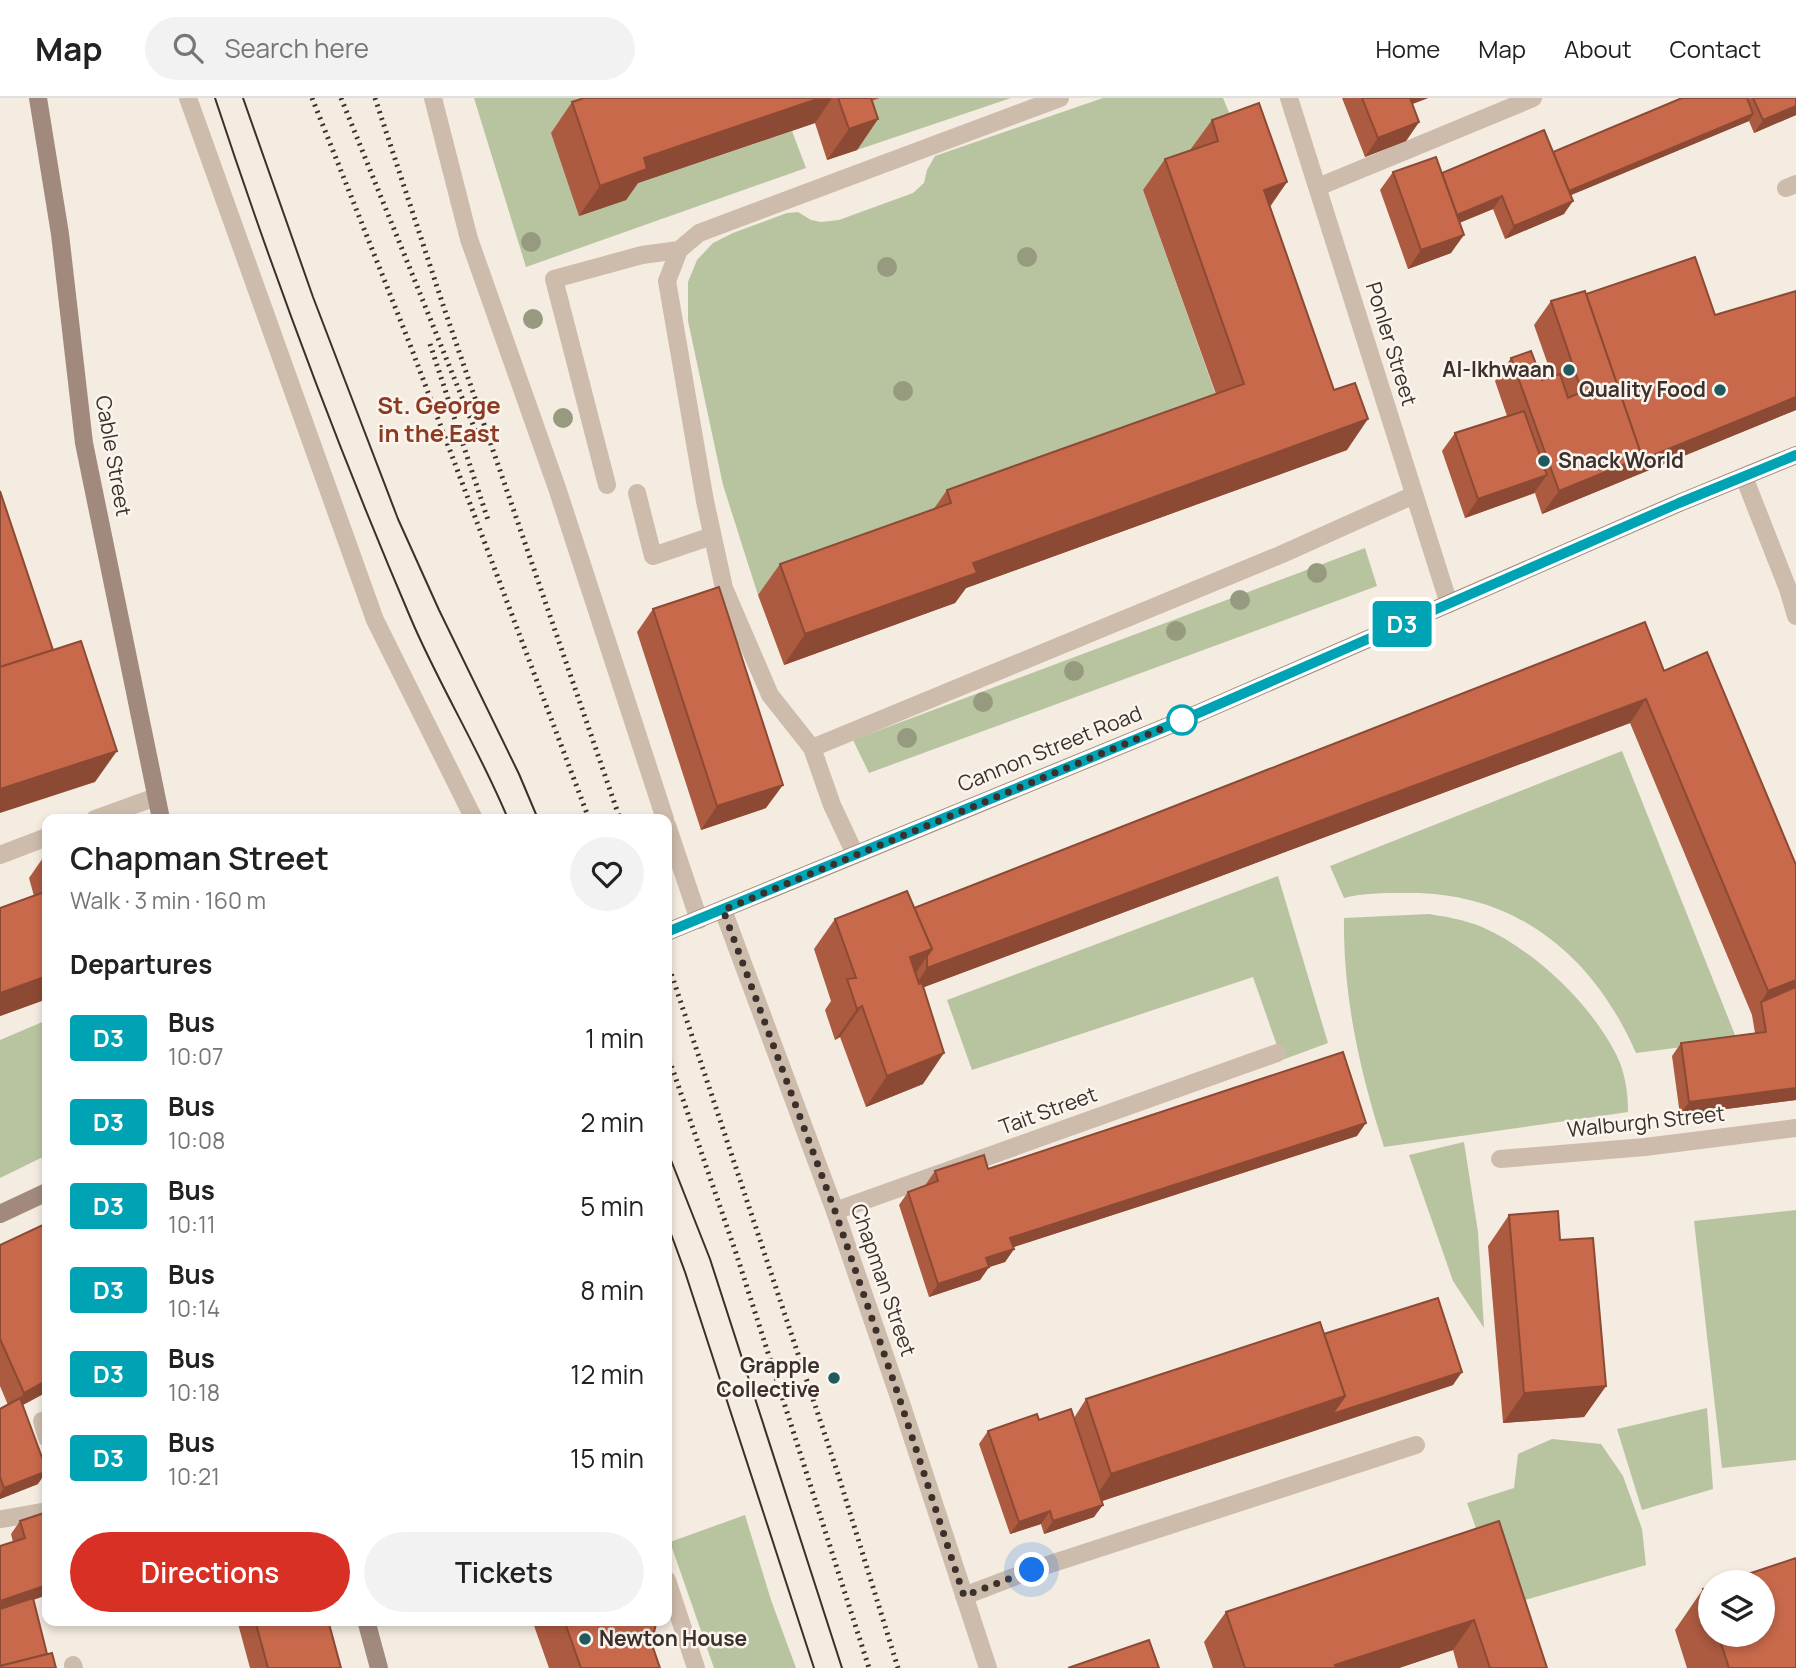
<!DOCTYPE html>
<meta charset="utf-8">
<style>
:root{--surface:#fff;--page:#f2f2f2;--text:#222;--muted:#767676;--line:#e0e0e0;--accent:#d93025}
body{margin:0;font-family:Manrope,sans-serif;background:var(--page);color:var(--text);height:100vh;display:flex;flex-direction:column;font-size:26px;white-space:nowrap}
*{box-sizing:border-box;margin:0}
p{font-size:23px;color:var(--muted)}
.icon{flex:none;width:38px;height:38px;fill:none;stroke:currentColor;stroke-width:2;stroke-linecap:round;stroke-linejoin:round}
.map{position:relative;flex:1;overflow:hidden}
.side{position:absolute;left:42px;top:716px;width:630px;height:812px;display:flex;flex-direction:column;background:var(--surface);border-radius:14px;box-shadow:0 4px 10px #0003}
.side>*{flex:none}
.badge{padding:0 14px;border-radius:5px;font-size:24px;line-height:46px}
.buttons{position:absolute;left:1698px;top:1472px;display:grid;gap:14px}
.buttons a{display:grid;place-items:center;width:77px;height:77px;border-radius:50%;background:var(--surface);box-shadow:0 4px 10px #0003;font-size:35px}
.you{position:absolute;width:35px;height:35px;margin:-18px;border:5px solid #fff;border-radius:50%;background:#1a73e8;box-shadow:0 0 0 10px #1a73e833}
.map>.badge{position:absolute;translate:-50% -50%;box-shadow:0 0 0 4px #fff}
h2{padding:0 28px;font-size:26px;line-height:63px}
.round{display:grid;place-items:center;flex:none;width:74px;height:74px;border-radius:37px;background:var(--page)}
.headline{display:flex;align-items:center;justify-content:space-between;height:119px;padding:0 28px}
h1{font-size:33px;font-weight:600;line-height:52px}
.action{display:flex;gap:14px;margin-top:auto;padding:14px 28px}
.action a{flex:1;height:80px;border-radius:42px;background:var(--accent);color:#fff;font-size:28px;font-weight:600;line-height:80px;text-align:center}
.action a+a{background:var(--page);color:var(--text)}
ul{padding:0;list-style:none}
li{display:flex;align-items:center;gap:21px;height:84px;padding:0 28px}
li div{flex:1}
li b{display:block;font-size:26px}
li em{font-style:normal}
li .badge{min-width:77px;font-weight:700;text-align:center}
header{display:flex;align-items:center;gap:42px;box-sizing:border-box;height:98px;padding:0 35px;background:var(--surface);border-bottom:2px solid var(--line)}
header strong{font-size:33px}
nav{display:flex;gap:38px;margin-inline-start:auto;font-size:24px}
.search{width:490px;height:63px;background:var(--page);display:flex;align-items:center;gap:18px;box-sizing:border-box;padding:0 24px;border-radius:38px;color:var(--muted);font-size:26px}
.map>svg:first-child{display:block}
</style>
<header>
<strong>Map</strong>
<div class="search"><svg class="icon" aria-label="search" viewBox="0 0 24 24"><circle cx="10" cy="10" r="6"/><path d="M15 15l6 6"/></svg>Search here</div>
<nav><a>Home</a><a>Map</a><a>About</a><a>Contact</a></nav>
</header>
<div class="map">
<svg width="1796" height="1570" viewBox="0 0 1796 1570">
<rect width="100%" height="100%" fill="#f4ebe1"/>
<g fill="#b8c4a0">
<path d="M474,0H653L622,90L792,33L806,70L526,169Z"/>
<path d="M880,0H1011L857,52L843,13Z"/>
<path d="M1103,0H1223L1238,36L1143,92L1223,317L758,497L723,387L688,223V184L697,162L713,145L733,135L787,115L798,114L811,122L821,124L839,122L913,95L924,85L927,72L935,58Z"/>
<path d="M1365,450L1377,488L869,675L853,642Z"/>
<path d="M1622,653L1737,942L1636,955C1593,856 1514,792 1403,795C1383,795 1364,795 1344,800L1330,768Z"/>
<path d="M1278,778L1328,945L1282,962L1253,879L972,972L947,902Z"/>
<path d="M1429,816C1447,819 1465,822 1482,829C1534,852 1590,905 1616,956C1625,974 1628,994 1628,1014L1384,1049C1360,974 1343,900 1344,820Z"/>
<path d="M47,922V1057L0,1080V942Z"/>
<path d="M1464,1044L1478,1134L1484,1230L1453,1183L1409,1057Z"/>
<path d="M1796,1112V1362L1722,1370L1694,1123Z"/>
<path d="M1707,1310L1713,1391L1642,1412L1617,1331Z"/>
<path d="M1552,1341L1601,1346L1623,1378L1642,1431L1646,1467L1504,1508L1467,1405L1514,1390L1518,1356Z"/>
<path d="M745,1417L771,1502L796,1570H714L670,1444Z"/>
</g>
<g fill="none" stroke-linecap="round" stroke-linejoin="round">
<g stroke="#cdbbac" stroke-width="18">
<path d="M188,0L375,522L474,721"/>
<path d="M433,0L469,141L557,390L665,721"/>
<path d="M1318,89L1533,0"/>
<path d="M1786,90L1796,86"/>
<path d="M607,387L554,181L642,157L679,152"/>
<path d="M637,395L653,458L712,438"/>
<path d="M667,727L699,822"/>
<path d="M42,1323L47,1340"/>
<path d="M964,1498L1032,1472L1416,1347"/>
</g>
<g stroke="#cdbbac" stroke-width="18">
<path d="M1289,0L1449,506"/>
<path d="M1744,379L1788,491L1796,518"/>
<path d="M812,650L1280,457L1414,397"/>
<path d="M95,721L156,699"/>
<path d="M855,756L832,707L812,650L770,597L724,490L705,403L667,183L679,152L699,135L1060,0"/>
<path d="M0,757L47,739"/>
<path d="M723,812L835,1113L900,1302L988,1570"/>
<path d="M1500,1061L1645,1049L1796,1030"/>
<path d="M835,1113L1277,955"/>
<path d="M2,1421L47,1413"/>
<path d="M667,1482L696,1570"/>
<path d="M73,1567L74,1570"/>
</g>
<g stroke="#a18a7d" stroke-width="18">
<path d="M38,0L60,136L84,345L161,721"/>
<path d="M667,834L1185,621L1679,405L1796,357"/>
<path d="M0,1116L47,1094"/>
<path d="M366,1522L379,1570"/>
</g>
<g stroke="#3b302b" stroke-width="2">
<path d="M215,0C273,176 338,350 411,521C440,589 480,653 508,721"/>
<path d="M243,0L313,199L398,421L439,512L519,676L538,721"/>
<path d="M667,1052L710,1161L842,1570"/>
<path d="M667,1125L685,1174L814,1570"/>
</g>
<g stroke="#3b302b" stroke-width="5" stroke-dasharray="2 5" stroke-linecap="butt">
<path d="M312,0L409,244L589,721"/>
<path d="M341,0L480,344"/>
<path d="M375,0L444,210L620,721"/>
<path d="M430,246L488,422"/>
<path d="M667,863L838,1376L898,1570"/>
<path d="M667,955L736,1155L869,1570"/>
</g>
</g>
<g fill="#969b7f">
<circle cx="531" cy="144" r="10"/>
<circle cx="1027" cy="159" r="10"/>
<circle cx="887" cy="169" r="10"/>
<circle cx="533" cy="221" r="10"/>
<circle cx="903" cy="293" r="10"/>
<circle cx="563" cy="320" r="10"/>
<circle cx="1317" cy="475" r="10"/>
<circle cx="1240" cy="502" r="10"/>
<circle cx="1176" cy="533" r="10"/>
<circle cx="1074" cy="573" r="10"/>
<circle cx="983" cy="604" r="10"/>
<circle cx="907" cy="640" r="10"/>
</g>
<g fill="#ac5a40">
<path d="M584,0H880L872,3L878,21L857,52L827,62L815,25L638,85L626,102L579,118L551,35L572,4Z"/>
<path d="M1342,0H1428L1412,6L1419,24L1406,43L1365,59Z"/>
<path d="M1682,0H1796V17L1754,35L1749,23L1571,97L1564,116L1505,141L1493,111L1459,125L1451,155L1408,171L1380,92L1393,74L1442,75L1553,54Z"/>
<path d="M1212,22L1287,84L1270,109L1347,352L966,490L955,505L784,567L758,497L780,466L933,412L947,392L1216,296L1143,92L1165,61L1190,52Z"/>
<path d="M1586,196L1715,217L1796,312L1542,416L1535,395L1465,420L1442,353L1455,335L1507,318L1495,283L1511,260L1542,282L1552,278L1534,227L1551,203Z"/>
<path d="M653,511L766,710L701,732L637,534Z"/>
<path d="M1707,554L1796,1002L1680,1017L1672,958L1681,945L1755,935L1752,917L1630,625L924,889L923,986L866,1009L840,939L835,942L825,912L831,903L814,851L835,821L914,810L1664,573Z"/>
<path d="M47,754V901L0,918V810L34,798L29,780Z"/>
<path d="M1357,1038L1014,1149V1151L1005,1164L989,1169L980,1182L929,1199L899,1107L908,1094L926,1087V1086L935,1073L988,1071Z"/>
<path d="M1509,1117L1560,1142L1606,1288L1584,1319L1503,1325L1488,1148Z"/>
<path d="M47,1125V1294L23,1307L38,1386L0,1401V1311L8,1307L0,1288V1147Z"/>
<path d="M1324,1236L1453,1287L1102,1403L1094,1419L1044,1436L1041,1426L1010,1436L979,1346L988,1333L1039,1322L1074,1320L1086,1301Z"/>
<path d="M47,1414V1497L33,1502L47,1556L0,1570L13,1444L11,1436L20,1423Z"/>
<path d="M1499,1423L1547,1570H1458L1453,1552L1399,1570H1213L1204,1544L1226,1514Z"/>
<path d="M1710,1489V1536H1762L1796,1570H1687L1675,1532L1703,1491Z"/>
<path d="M237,1522H328L341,1570H250Z"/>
<path d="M532,1522H657L650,1541L660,1570H549Z"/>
</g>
<g fill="#8c4a34">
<path d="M820,0H832L815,25L638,85L626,102L579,118L600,88L644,60Z"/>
<path d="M1403,0H1428L1394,13Z"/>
<path d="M1796,8V17L1754,35L1763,22Z"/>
<path d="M1753,16L1749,23L1559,102L1563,96Z"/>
<path d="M878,21L857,52L827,62L849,31Z"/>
<path d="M1419,24L1406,43L1365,59L1378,40Z"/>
<path d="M1287,84L1265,114L1264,92Z"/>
<path d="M1502,98L1493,111L1442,132L1451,119Z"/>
<path d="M1573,103L1564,116L1505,141L1514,128Z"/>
<path d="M1464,137L1451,155L1408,171L1421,152Z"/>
<path d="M1796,299V312L1542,416L1559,393L1642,359Z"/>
<path d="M1368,321L1347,352L966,490L955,505L784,567L805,536L973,465Z"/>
<path d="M1547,377L1534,395L1465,420L1478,401Z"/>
<path d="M1646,601L1630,625L911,894L927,870Z"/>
<path d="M117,653L95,684L0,715V691Z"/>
<path d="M783,687L766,710L701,732L717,708Z"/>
<path d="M932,851L911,882L910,859Z"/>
<path d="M47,878V901L0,918V895Z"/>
<path d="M1796,882V898L1761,904L1768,893Z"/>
<path d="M862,908L840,939L835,942L857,911Z"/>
<path d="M944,955L923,986L866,1009L887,978Z"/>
<path d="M1796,990V1002L1680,1017L1689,1004Z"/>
<path d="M1366,1025L1357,1038L1001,1153L1010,1140Z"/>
<path d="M1014,1151L1005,1164L977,1173L986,1160Z"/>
<path d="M989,1169L980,1182L929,1199L938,1186Z"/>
<path d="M1462,1274L1453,1287L1090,1407L1111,1376L1345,1298Z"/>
<path d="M47,1282V1294L11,1313L24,1295Z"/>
<path d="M1606,1288L1584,1319L1503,1325L1524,1295Z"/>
<path d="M47,1373L38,1386L0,1401V1396L4,1390Z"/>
<path d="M1103,1407L1094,1419L1044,1436L1053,1423Z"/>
<path d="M1050,1413L1041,1426L1010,1436L1019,1424Z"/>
<path d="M47,1487V1497L0,1513V1503Z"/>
<path d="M1474,1522L1453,1552L1399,1570H1333L1335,1567Z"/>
</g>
<g fill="#c8694b" stroke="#8c4a34" stroke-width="2">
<path d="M584,0H820L644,60L647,71L600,88L572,4Z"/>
<path d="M838,0H871L878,21L849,31Z"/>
<path d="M1362,0H1410L1419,24L1378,40Z"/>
<path d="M1682,0H1747L1753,16L1569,93L1553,54Z"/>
<path d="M1753,0H1796V8L1763,22Z"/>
<path d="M1259,5L1287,84L1264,92L1334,292L1355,285L1368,321L973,465L977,475L805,536L780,466L951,405L947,392L1244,286L1165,61L1218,43L1212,22Z"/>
<path d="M1544,32L1573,103L1514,128L1502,98L1457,117L1442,75Z"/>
<path d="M1436,59L1464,137L1421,152L1393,74Z"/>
<path d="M1695,159L1715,217L1796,193V299L1639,363L1642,359L1586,196Z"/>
<path d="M1585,193L1642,359L1559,393L1511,260L1531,253L1542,282L1560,276L1568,300L1582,294L1551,203Z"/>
<path d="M1524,313L1547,377L1478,401L1455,335Z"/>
<path d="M0,393L53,552L0,569Z"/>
<path d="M719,489L783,687L717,708L653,511Z"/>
<path d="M1645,524L1664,573L1707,554L1796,767V882L1768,893L1646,601L927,870V858L932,851L914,810Z"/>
<path d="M81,543L117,653L0,691V569Z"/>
<path d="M47,793V878L0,895V810Z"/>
<path d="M907,793L932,851L910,859L919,886L922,885L944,955L887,978L862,908L857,911L847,881L856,880L835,821Z"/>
<path d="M1796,889V990L1689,1004L1681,945L1766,934L1761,904Z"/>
<path d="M1343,954L1366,1025L1010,1140L1014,1151L986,1160L989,1169L938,1186L908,1094L938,1083L935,1073L984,1057L988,1071Z"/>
<path d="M1558,1113L1560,1142L1593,1140L1606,1288L1524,1295L1509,1117Z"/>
<path d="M47,1125V1282L24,1295L0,1241V1147Z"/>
<path d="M1438,1200L1462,1274L1332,1316L1345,1298L1324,1236Z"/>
<path d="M1320,1224L1345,1298L1111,1376L1086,1301Z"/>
<path d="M20,1300L47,1373L4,1390L0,1379V1311Z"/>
<path d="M1071,1311L1103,1407L1053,1423L1050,1413L1019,1424L988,1333L1037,1316L1039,1322Z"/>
<path d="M47,1414V1487L0,1503V1448L25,1440L20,1423Z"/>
<path d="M1499,1423L1547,1570H1490L1474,1522L1335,1567L1336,1570H1245L1226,1514Z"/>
<path d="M1796,1460V1570H1729L1718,1536H1762V1484H1724Z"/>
<path d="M1710,1489V1511L1703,1491Z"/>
<path d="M33,1500L47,1556L0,1568V1511Z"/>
<path d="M255,1522H328L341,1570H268Z"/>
<path d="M564,1522H657L654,1534L648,1535L660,1570H581Z"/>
<path d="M1149,1542L1159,1570H1068Z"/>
<path d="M52,1555L56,1570H0V1568Z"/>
</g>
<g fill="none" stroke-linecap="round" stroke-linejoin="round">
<g stroke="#fff" stroke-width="16">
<path id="line" d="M667,834L1185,621L1679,405L1796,357"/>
</g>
<use href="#line" stroke="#00a3b4" stroke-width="10"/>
<path stroke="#3b302b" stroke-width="7" stroke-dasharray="0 12.6" d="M1032,1472L964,1498L900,1302L835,1113L723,812L1185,621L1182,622"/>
</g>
<g fill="#1f5a5e" stroke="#fbf5ee" stroke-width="2.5">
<circle cx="1569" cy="272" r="7"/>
<circle cx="1720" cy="292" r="7"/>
<circle cx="1544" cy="363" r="7"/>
<circle cx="834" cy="1280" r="7"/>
<circle cx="585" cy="1541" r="7"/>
</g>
<circle fill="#fff" stroke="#00a3b4" stroke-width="3.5" cx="1182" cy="622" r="14"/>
<g text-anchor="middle" stroke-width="5" stroke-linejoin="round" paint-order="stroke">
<g font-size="21" fill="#3b302b" stroke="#fbf5ee">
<text transform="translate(1391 246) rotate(73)" y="7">Ponler Street</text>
<text transform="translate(113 358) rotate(80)" y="7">Cable Street</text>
<text transform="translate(1050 651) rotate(-22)" y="7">Cannon Street Road</text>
<text transform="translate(1048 1013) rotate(-20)" y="7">Tait Street</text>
<text transform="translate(1646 1024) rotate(-6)" y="7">Walburgh Street</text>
<text transform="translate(883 1182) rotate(71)" y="7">Chapman Street</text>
</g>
<g font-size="21" font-weight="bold" fill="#3b302b" stroke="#fbf5ee" text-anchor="end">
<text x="1555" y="279">Al-Ikhwaan</text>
<text x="1706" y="299">Quality Food</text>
<text x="1558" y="370" text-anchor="start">Snack World</text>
<text x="820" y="1275">Grapple<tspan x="820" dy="24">Collective</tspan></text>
<text x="599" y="1548" text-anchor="start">Newton House</text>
</g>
<g font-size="24" font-weight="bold" fill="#8c3b22" stroke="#fbf5ee">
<text x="439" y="316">St. George<tspan x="439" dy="28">in the East</tspan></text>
</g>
</g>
</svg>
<div class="buttons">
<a><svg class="icon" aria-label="layers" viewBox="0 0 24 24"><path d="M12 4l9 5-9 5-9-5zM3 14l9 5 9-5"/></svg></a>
</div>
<div class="you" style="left:1032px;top:1472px"></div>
<b class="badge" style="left:1402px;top:526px;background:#00a3b4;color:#fff">D3</b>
<section class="side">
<div class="headline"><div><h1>Chapman Street</h1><p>Walk · 3 min · 160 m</p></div><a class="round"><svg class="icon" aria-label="heart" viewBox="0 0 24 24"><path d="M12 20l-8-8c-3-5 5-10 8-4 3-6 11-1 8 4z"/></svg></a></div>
<h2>Departures</h2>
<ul>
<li><span class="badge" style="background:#00a3b4;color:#fff">D3</span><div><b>Bus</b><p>10:07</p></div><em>1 min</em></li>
<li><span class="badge" style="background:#00a3b4;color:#fff">D3</span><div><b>Bus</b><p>10:08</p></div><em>2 min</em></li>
<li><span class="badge" style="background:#00a3b4;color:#fff">D3</span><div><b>Bus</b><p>10:11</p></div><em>5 min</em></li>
<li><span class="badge" style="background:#00a3b4;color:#fff">D3</span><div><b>Bus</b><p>10:14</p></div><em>8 min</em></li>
<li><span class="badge" style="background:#00a3b4;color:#fff">D3</span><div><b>Bus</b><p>10:18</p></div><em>12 min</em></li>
<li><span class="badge" style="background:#00a3b4;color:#fff">D3</span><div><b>Bus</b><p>10:21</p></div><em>15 min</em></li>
</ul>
<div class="action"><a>Directions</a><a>Tickets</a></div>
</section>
</div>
